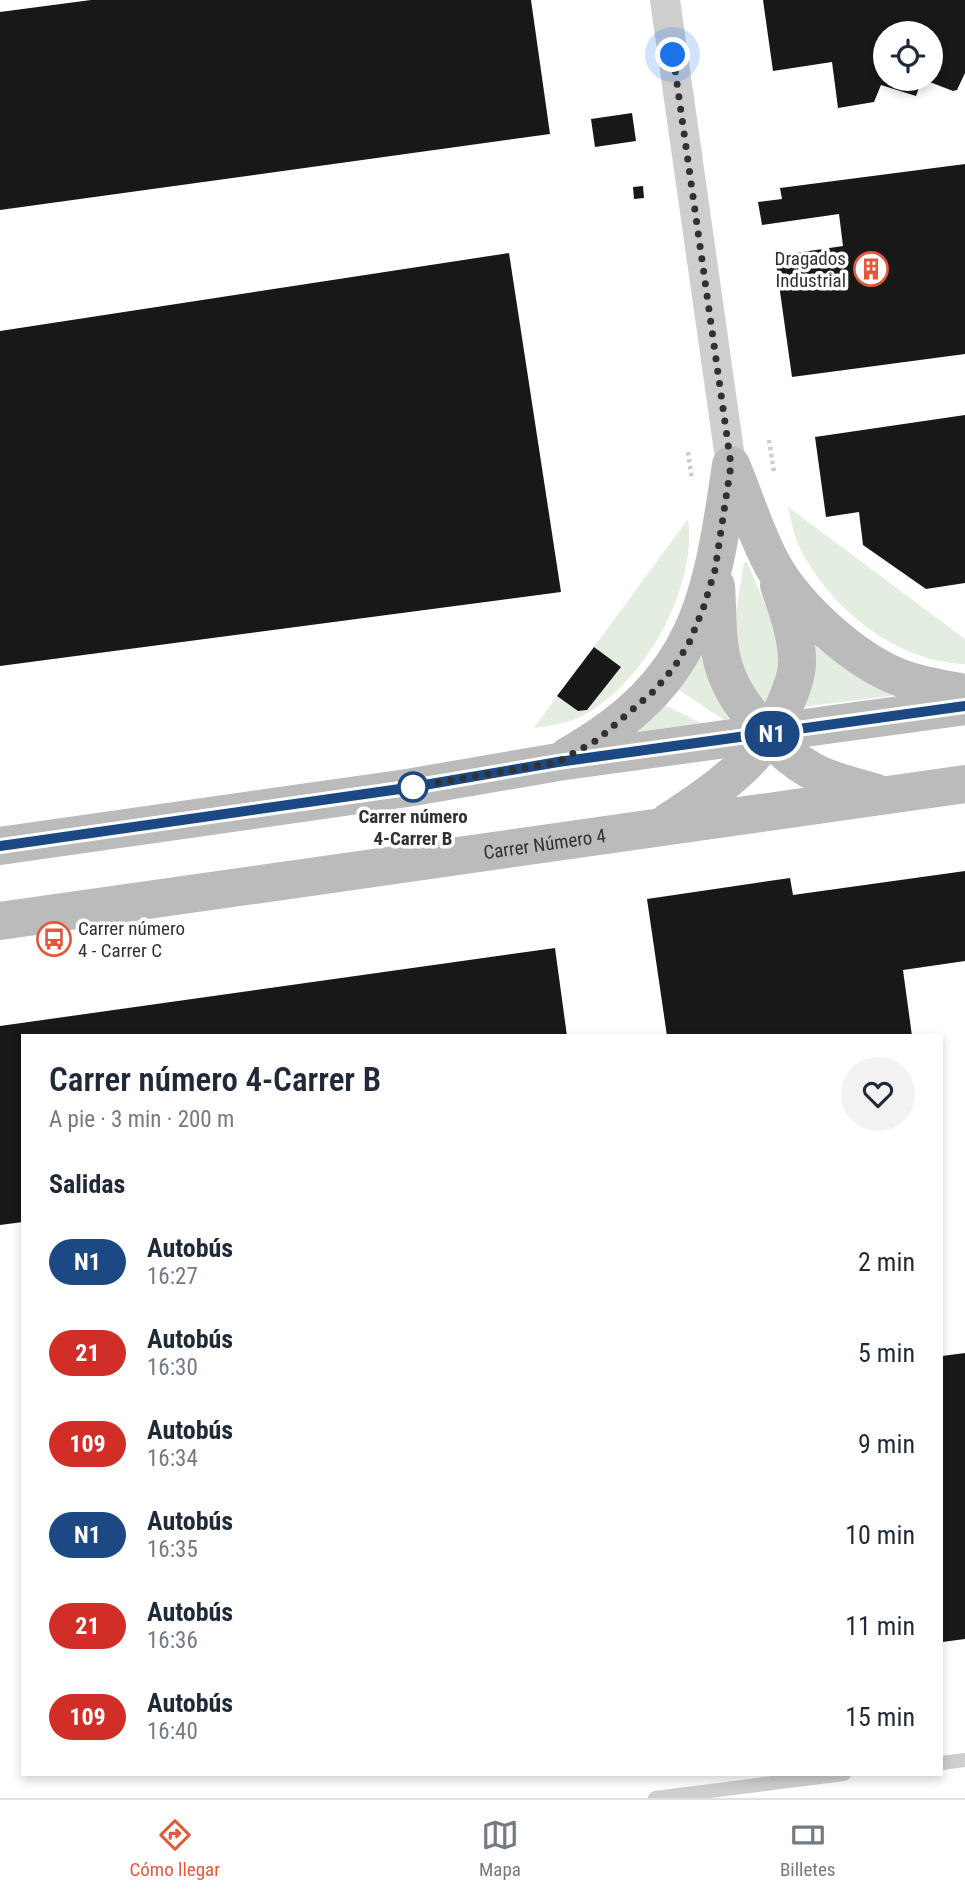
<!DOCTYPE html>
<html lang="es">
<meta charset="utf-8">
<style>
:root{--surface:#fff;--page:#f2f2f3;--text:#1f2937;--muted:#747a83;--line:#e0e1e3;--accent:#e1593a}
body{margin:0;font-family:"Roboto Condensed",sans-serif;background:var(--page);color:var(--text);height:100vh;display:flex;flex-direction:column;font-size:26px;white-space:nowrap}
*{box-sizing:border-box;margin:0}
p{font-size:23px;color:var(--muted)}
.icon{flex:none;width:38px;height:38px;fill:none;stroke:currentColor;stroke-width:2;stroke-linecap:round;stroke-linejoin:round}
.map{position:relative;flex:1;overflow:hidden}
.sheet{position:absolute;left:21px;top:1034px;width:922px;height:742px;display:flex;flex-direction:column;background:var(--surface);border-radius:0px;box-shadow:0 4px 10px #0003}
.sheet>*{flex:none}
.badge{padding:0 14px;border-radius:23px;font-size:24px;line-height:46px}
.fabs{position:absolute;left:873px;top:21px;display:grid;gap:14px}
.fabs a{display:grid;place-items:center;width:70px;height:70px;border-radius:50%;background:var(--surface);box-shadow:0 4px 10px #0003;font-size:35px}
.you{position:absolute;width:35px;height:35px;margin:-18px;border:5px solid #fff;border-radius:50%;background:#1a73e8;box-shadow:0 0 0 10px #1a73e833}
.map>.badge{position:absolute;translate:-50% -50%;box-shadow:0 0 0 4px #fff}
h2{padding:0 28px;font-size:26px;line-height:63px}
.round{display:grid;place-items:center;flex:none;width:74px;height:74px;border-radius:37px;background:var(--page)}
.headline{display:flex;align-items:center;justify-content:space-between;height:119px;padding:0 28px}
h1{font-size:33px;font-weight:600;line-height:52px}
ul{padding:0;list-style:none}
li{display:flex;align-items:center;gap:21px;height:91px;padding:0 28px}
li div{flex:1}
li b{display:block;font-size:26px}
li em{font-style:normal}
li .badge{min-width:77px;font-weight:700;text-align:center}
.tab-bar{display:flex;justify-content:space-around;align-items:center;height:98px;border-top:2px solid var(--line);background:var(--surface);font-size:19px;color:var(--muted)}
.tab-bar a{display:grid;justify-items:center;gap:4px}
.tab-bar .current{color:var(--accent)}
.map>svg:first-child{display:block}
</style>
<div class="map">
<svg width="965" height="1798" viewBox="0 0 965 1798">
<rect width="100%" height="100%" fill="#fff"/>
<g fill="#e3ede0">
<path d="M788,507L965,639V664C895,662 827,606 798,544C793,533 791,519 788,507Z"/>
<path d="M688,519C698,589 641,690 576,719C564,724 547,726 534,728L557,696L578,711L587,710L621,667L594,647Z"/>
<path d="M747,562L778,634L780,665L765,706L740,670L735,618L744,563Z"/>
<path d="M805,628L905,694L803,707Z"/>
<path d="M705,644L717,698L729,719L724,720L676,688Z"/>
<path d="M663,704L701,723L629,733Z"/>
</g>
<g fill="#181818">
<path d="M91,0H531L550,134L0,210V12Z"/>
<path d="M763,0H965V73L957,90L953,91L922,79H931V33H886V79H922L916,96L881,85L874,102L838,108L832,62L773,71Z"/>
<path d="M632,113L636,141L595,147L591,119Z"/>
<path d="M965,164V354L792,377L775,256L843,246L839,214L762,225L758,202L782,199L780,188Z"/>
<path d="M643,186L644,198L634,199L633,187Z"/>
<path d="M509,253L561,592L0,666V331Z"/>
<path d="M965,415V583L926,589L863,545L859,512L826,517L815,437Z"/>
<path d="M594,647L621,667L587,710L578,711L557,696Z"/>
<path d="M965,871V961L903,970L912,1036H667L647,899L790,878L793,895Z"/>
<path d="M555,948L567,1036H23V1222L0,1225V1026Z"/>
<path d="M965,1353V1639L942,1642V1356Z"/>
</g>
<g fill="none" stroke-linecap="round" stroke-linejoin="round">
<g stroke="#cecece" stroke-width="4.5" stroke-dasharray="3.5 3.5" stroke-linecap="butt">
<path d="M769,440L774,472"/>
<path d="M688,452L692,480"/>
</g>
<g stroke="#cecece" stroke-width="14">
<path d="M942,1763L965,1760"/>
<path d="M655,1798L844,1774"/>
</g>
<path stroke="#cecece" stroke-width="30" d="M665,0L731,465"/>
<g stroke="#bbb" stroke-width="38">
<path d="M732,467C745,498 755,532 771,562C792,603 846,652 887,672C911,684 939,688 965,693"/>
<path d="M716,586C718,612 716,642 724,667C735,705 782,757 818,774C835,782 856,787 874,792"/>
<path d="M568,756C698,682 711,603 731,465"/>
<path d="M668,822C718,789 765,758 787,700C792,687 798,673 797,658C796,632 787,609 779,585"/>
<path d="M0,846L407,788L558,762L965,706"/>
<path id="s1" d="M0,921L965,784"/>
</g>
</g>
<g fill="none" stroke-linecap="round" stroke-linejoin="round">
<g stroke="#fff" stroke-width="16">
<path id="line" d="M0,846L407,788L558,762L965,706"/>
</g>
<use href="#line" stroke="#1c4883" stroke-width="10"/>
<path stroke="#313131" stroke-width="7" stroke-dasharray="0 12.6" d="M413,787L407,788L558,762L597,740L654,691L675,666L690,641L704,606L715,570L731,465L673,55"/>
</g>
<defs>
<g id="building-ring" transform="scale(1.75)"><circle r="9.5" fill="#fff" stroke="#e1593a" stroke-width="1.5"/><path d="M-4-6H4V6H1V3H-1V6H-4ZM-2.5-4.3h1.7v1.8h-1.7ZM.8-4.3h1.7v1.8H.8ZM-2.5-1h1.7V.8h-1.7ZM.8-1h1.7V.8H.8Z" fill="#e1593a"/></g>
<g id="bus-ring" transform="scale(1.75)"><circle r="9.5" fill="#fff" stroke="#e1593a" stroke-width="1.5"/><path d="M-5-6H5V4H4V6H2V4H-2V6H-4V4H-5ZM-3.5-4V0h7V-4ZM-3.5 1.2v1.5H-2V1.2ZM2 1.2v1.5H3.5V1.2Z" fill="#e1593a"/></g>
</defs>
<g fill-rule="evenodd">
<use href="#building-ring" x="871" y="269"/>
<use href="#bus-ring" x="54" y="939"/>
</g>
<circle fill="#fff" stroke="#1c4883" stroke-width="3.5" cx="413" cy="787" r="14"/>
<g text-anchor="middle" stroke-width="7" stroke-linejoin="round" paint-order="stroke">
<g font-size="19" fill="#313131" stroke="#fff" text-anchor="end">
<text x="846" y="265">Dragados<tspan x="846" dy="22">Industrial</tspan></text>
<text x="78" y="935" text-anchor="start">Carrer número<tspan x="78" dy="22">4 - Carrer C</tspan></text>
</g>
<g font-size="19" font-weight="bold" fill="#313131" stroke="#fff">
<text x="413" y="823">Carrer número<tspan x="413" dy="22">4-Carrer B</tspan></text>
</g>
<g font-size="19" fill="#313131" stroke="#fff">
<text dy="7" stroke="none"><textPath href="#s1" startOffset="550">Carrer Número 4</textPath></text>
</g>
</g>
</svg>
<div class="fabs">
<a><svg class="icon" aria-label="locate" viewBox="0 0 24 24"><circle cx="12" cy="12" r="6"/><path d="M12 2v4M12 18v4M2 12h4M18 12h4"/></svg></a>
</div>
<div class="you" style="left:673px;top:55px"></div>
<b class="badge" style="left:772px;top:734px;background:#1c4883;color:#fff">N1</b>
<section class="sheet">
<div class="headline"><div><h1>Carrer número 4-Carrer B</h1><p>A pie · 3 min · 200 m</p></div><a class="round"><svg class="icon" aria-label="heart" viewBox="0 0 24 24"><path d="M12 20l-8-8c-3-5 5-10 8-4 3-6 11-1 8 4z"/></svg></a></div>
<h2>Salidas</h2>
<ul>
<li><span class="badge" style="background:#1c4883;color:#fff">N1</span><div><b>Autobús</b><p>16:27</p></div><em>2 min</em></li>
<li><span class="badge" style="background:#d02e26;color:#fff">21</span><div><b>Autobús</b><p>16:30</p></div><em>5 min</em></li>
<li><span class="badge" style="background:#d02e26;color:#fff">109</span><div><b>Autobús</b><p>16:34</p></div><em>9 min</em></li>
<li><span class="badge" style="background:#1c4883;color:#fff">N1</span><div><b>Autobús</b><p>16:35</p></div><em>10 min</em></li>
<li><span class="badge" style="background:#d02e26;color:#fff">21</span><div><b>Autobús</b><p>16:36</p></div><em>11 min</em></li>
<li><span class="badge" style="background:#d02e26;color:#fff">109</span><div><b>Autobús</b><p>16:40</p></div><em>15 min</em></li>
</ul>
</section>
</div>
<nav class="tab-bar">
<a class="current"><svg class="icon" aria-label="directions" viewBox="0 0 24 24"><path d="M12 3l9 9-9 9-9-9zM9 14v-3h6M13 9l2 2-2 2"/></svg>Cómo llegar</a>
<a><svg class="icon" aria-label="map" viewBox="0 0 24 24"><path d="M3 6l6-2 6 2 6-2v14l-6 2-6-2-6 2zM9 4v14M15 6v14"/></svg>Mapa</a>
<a><svg class="icon" aria-label="tickets" viewBox="0 0 24 24"><path d="M3 7h18v10H3zM15 7v10"/></svg>Billetes</a>
</nav>
